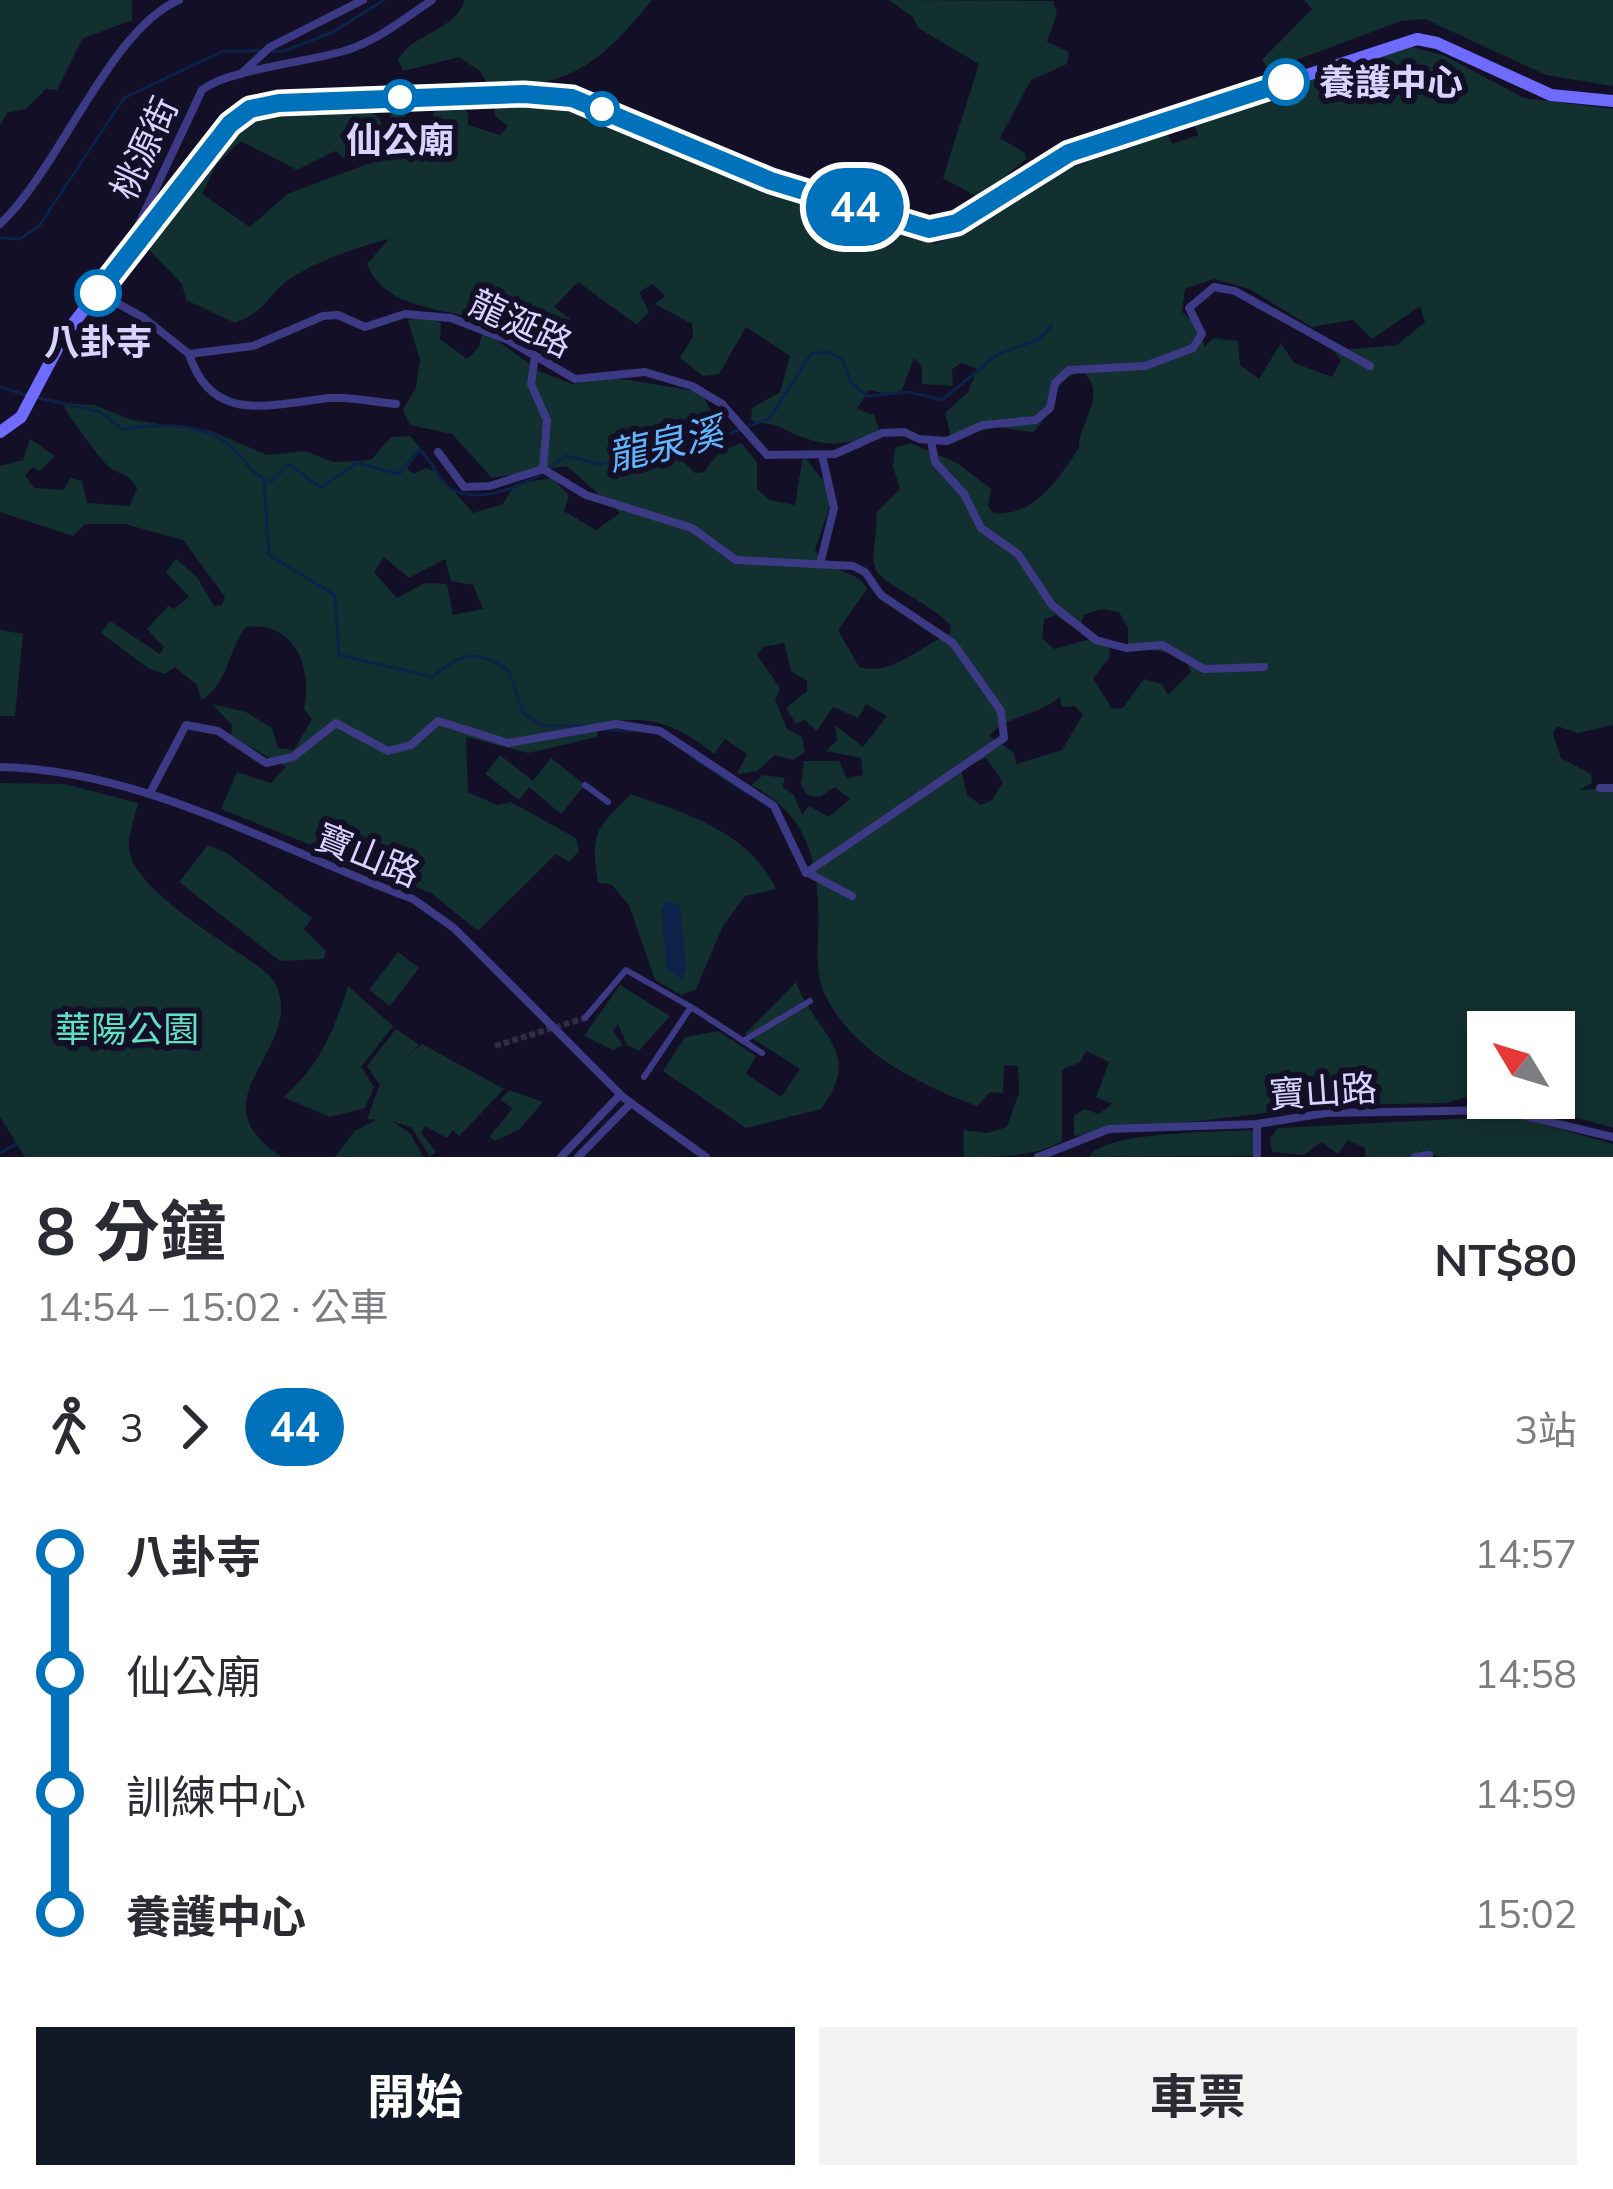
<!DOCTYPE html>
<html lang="zh-TW">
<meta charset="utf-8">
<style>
:root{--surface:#fff;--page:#f2f2f3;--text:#2b2b33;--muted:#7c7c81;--accent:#111827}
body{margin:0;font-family:Mulish,"Noto Sans TC",sans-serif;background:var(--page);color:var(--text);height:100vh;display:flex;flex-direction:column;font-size:45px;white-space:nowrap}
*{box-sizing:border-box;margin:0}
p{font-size:39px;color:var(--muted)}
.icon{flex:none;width:66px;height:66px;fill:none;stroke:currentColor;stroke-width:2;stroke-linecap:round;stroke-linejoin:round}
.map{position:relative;height:1157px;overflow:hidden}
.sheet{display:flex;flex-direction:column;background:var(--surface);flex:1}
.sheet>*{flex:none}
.badge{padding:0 24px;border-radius:39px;font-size:42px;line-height:78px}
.needle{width:78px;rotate:308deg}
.controls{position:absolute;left:1467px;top:1011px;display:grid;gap:24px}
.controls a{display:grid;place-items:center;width:108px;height:108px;border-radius:0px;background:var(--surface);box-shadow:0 6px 18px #0003;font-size:60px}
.map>.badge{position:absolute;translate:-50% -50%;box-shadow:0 0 0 6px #fff}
.legs{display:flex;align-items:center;gap:18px;height:132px;padding:0 36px;font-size:39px}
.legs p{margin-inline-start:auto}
.headline{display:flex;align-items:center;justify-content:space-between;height:204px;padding:0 36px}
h1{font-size:66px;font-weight:700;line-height:90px}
.primary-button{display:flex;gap:24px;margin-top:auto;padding:24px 36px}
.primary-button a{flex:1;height:138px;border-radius:0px;background:var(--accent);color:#fff;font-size:48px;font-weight:700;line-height:138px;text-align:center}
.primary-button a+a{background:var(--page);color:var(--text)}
ul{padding:0 36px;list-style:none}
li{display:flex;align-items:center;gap:42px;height:120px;font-size:45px}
li i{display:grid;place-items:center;width:18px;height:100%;margin:0 15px;background:currentColor}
li i::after{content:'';width:30px;height:30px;margin:-15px;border:9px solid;border-radius:50%;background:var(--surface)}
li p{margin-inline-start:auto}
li:first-child i{background:linear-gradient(#0000 50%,currentColor 0)}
li:last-child i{background:linear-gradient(currentColor 50%,#0000 0)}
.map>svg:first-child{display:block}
</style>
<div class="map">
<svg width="1613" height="1157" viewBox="0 0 1613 1157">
<rect width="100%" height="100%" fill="#130f26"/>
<g fill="#12302f" fill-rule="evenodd">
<path d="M0,0H132V20L82,39L57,90L46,89L26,109L8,112L0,125Z"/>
<path d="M465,0H652C602,61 572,89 488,86L480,71L459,57L403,71L398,60C413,32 453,33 465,0Z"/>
<path d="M889,0L1053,1L1057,13L1047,42L1069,52L1067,64L1031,80L1000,138L1025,153L1026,159L979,198L943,178L979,64L918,28L913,17Z"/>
<path d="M1304,0H1613V86L1546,75L1425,19L1401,21L1269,70L1262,60L1312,9Z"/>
<path d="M1412,47L1443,55L1524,98L1613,109V725L1578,733L1557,726L1553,733L1561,758L1591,774L1592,783L1579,790L1613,788V1128L1508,1098H1554V1032H1488V1057L1486,1053L1469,1058L1485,1092L1446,1103L1332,1105L1074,1136V1116L1084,1109L1099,1114L1112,1104L1096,1097L1109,1062L1086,1051L1080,1062L1062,1070V1141C1037,1157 996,1157 964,1157L963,1130L987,1133L1007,1127L1019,1093L1018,1066L1004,1065L1003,1093L990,1092L977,1106C918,1084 855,1054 825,995C817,977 817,959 818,941C820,875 816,818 751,785L763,775L785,778L782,787L794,795L802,815L809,806L829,817L850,799L835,787L819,797L807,795L801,784L804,761H839L847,778L863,775L861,758L826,751L837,740L835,725L863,747L887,716L866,704L858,718L833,707L817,731L805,720L796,724L786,708L807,691V681L791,671L784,643L763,647L757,655L780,688L775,700L787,729L802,737L805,752L793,760L775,755L757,771L737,774L747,754L725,739L714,754C680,726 644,710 599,726L597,737L528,753L466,737L468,792L497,805L511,802L576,838L579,851L569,862L556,854L478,931L431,893L221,809L237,772L271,783L286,767L231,736L232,725L212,704L246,712L272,728L278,748L294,750L312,719L304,709C313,669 295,620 246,627C228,650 227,687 201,700L197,685L175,667L165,674L148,668L101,633L110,621L160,654L164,647L147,629L168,606L174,609L189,597L166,572L176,559L197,577L214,606L222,605L225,597L183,540L125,524H85L73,536L0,512V466L23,460L30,439L55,456L40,471L33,467L25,475L34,488L64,490L70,478L82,481L87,503L129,506L137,489C129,472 119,476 108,466C100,459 65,412 63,403L94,405L132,420L211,431L267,455L305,451L333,462L371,460L391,437L410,436L421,449L407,469L414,474L425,468L437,472L473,513L503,504L515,484L552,478L569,495L564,511L596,530L620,513L567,466L492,478L452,434L410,425L403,410L416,387L420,360L408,320L425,316L441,323L440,339L467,359L479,347L483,330L539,371L572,384L616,378L702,392L716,422L708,421L683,461L695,473L704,472L720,451L741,443L757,462V489L770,500L795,505L803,455L834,494L815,550C831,576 858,568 867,589L838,630L859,667C894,676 918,647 949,634L951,626C935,606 881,583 876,570C869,553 879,531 876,513L900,489L893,466L895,448L910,443L957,463L991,489L988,506L993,513C1034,518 1058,479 1079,448C1078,423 1109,395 1083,372C1048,378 1056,412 1033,432L998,427L951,437L945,413L968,392L977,369L962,363L952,369L953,386L922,384V366L914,358L902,390L891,395L869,390L857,409L874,415L880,432C836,449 821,447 779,427C769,422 762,425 751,420L752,408L780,392L790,356L746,327L719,374L703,376L680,358L693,336L692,324L655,304L665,296L653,284L639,292L649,312L637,325L578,282L554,307L569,318V329C560,336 549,348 537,346C519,345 503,327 486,321C444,308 385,310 367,264L389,239C360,246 297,267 277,290C261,308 261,311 235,323L186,300L182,284L149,250C171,221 224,127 253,118C289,106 329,113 366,108L380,119L383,132L374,146L343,158L335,151L297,170L241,141L217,164L202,194L250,227L287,194L376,161L390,138L391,105L404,104L407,126L429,136L436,103L458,104L468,113V125L500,135L508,126L495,116V103L604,114L758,189L935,244L976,227L1047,176L1167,133L1172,144L1198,135L1194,123L1393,49ZM1214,279L1249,289L1312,327L1353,320L1372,339L1420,306L1425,322L1397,345L1334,351L1341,361L1332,377L1294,363L1281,343L1259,379L1240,365L1238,341L1213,338L1205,347L1196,324L1182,312L1185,289ZM384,557L409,578L445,559L451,581L473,585L483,609L453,615L447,584L425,583L397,598L374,572ZM1101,609L1119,612L1128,628V646L1183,655L1191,672L1168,695L1162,684L1144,679L1123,708L1112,709L1093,678L1109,659L1110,648L1094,638L1054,649L1042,638L1044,620L1055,615L1080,632L1083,615ZM1060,697L1062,707L1075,706L1083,715L1062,750L1017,764L1013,752L989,736C1007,715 1037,716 1060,697ZM986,758L1003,782L992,800L981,805L967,795L961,769Z"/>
<path d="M0,630L23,634L15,716H0Z"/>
<path d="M500,755L533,781L551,758L585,785L561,814L529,787L519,800L485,774Z"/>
<path d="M0,783L65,784L138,803C135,817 128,834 129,848C131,885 213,935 242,955C254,964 270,972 276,985C306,1051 190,1098 282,1157H25L0,1117Z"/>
<path d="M631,794C686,814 749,831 776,889L745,896L723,926L696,989L681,995L655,980L629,905L611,884L598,883C590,832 596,829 631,794Z"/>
<path d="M208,845L227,853L312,918L304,929L326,951L324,959L280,961L179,882Z"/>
<path d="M398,952L419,968L390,1006L369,990Z"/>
<path d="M796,982C816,1036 865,1050 821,1109L746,1128L663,1071L685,1037L718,1031L756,1056L746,1074L781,1097L800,1069L745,1034Z"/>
<path d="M620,985L670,1016L639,1051L627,1045L618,1024L613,1031L623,1045L613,1050L584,1036Z"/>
<path d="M348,986L393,1026L361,1067L374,1087L365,1108L330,1117L283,1097C319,1067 334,1031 348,986Z"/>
<path d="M396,1029L419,1045L406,1058L422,1044L504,1089L459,1136L453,1130L447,1138L425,1126L421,1133L436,1152L430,1157L412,1128L392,1121L410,1133L423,1157H335L355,1131L376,1120L367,1119L380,1085L367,1066Z"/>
<path d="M509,1090L543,1102L519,1130L494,1141L490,1136L513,1108L500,1100Z"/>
<path d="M1513,1116L1613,1144V1157H1441L1420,1151L1417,1157H1365V1148L1348,1140L1338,1154L1321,1142L1304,1155L1272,1152L1270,1138L1278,1128Z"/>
<path d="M1252,1130L1257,1156L1089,1157C1103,1131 1220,1132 1252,1130Z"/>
</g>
<path fill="#0c2248" d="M666,901L680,906L686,969L682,979L667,970L661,909Z"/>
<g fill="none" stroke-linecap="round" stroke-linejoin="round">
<g stroke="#0c2248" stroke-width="3">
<path d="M0,238L20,239L39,226L124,98L223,51H284L333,32L384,0"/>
<path d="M0,387L29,396"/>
<path d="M39,398L100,412L122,429C150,424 193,423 219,438C239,449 248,472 270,483L289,464L321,488L357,463L399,474L419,450C433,460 437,479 450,488C476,505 521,487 542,473"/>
<path d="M550,467L566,456L599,464L728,434L770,418L811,354L828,352L843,360L851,383L868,396L909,392L942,400L998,354L1039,339L1052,325"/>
<path d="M264,482L269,555L335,595L339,655L433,677C459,653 480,648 509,671L523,713L542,726H587"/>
<path d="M596,729L634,731"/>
<path d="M691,756L747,793"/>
<path d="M0,1153L16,1144"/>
</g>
<path stroke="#312d47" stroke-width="6" stroke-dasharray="6 3" stroke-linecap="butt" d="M495,1046L585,1018"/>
<g stroke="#3d3a85" stroke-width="6">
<path d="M585,785L608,802"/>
<path d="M691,1007L762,1053"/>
<path d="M585,1018L626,970L691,1007L644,1077"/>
<path d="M743,1041L810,1001"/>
</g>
<g stroke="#3d3a85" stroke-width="8">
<path d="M241,74L270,47L363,0"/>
<path d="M0,224C60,168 110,29 179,0"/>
<path d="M129,245L202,90C227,70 307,62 344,51C377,41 404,19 432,0"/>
<path d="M99,293L144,318L189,354L253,346L323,316L338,315L365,327L405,314L451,318L508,340L575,379L645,372L692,386L722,404L767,455L835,454L882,433L904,432L919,439L947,441L983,425L1036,420L1050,408L1055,383L1069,370L1145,366L1193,348L1202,334L1189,308L1214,287L1235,291L1370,366"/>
<path d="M189,354C211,422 264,406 321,399C345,395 372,402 396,404"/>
<path d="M931,440L935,462L964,494L981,528L1018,554L1052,605L1096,640L1126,648L1162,645L1204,669L1264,667"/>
<path d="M438,452L464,487L490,486L543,469L547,420L531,384L535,356"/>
<path d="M543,469L586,495L692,528L736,560L853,566L865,572L881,595L953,643L1001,711L1004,738L806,873"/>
<path d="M820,564L834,508L822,455"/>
<path d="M0,767C146,770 278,850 413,899L454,928L624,1098L706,1157"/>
<path d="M1600,788H1613"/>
<path d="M150,793L186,725L218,731L266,763L293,757L336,723L388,751L411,745L438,721L508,743L616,724L660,731L774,806L806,873"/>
<path d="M808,873L852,896"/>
<path d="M1257,1124V1157"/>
<path d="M561,1157L620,1095"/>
<path d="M578,1157L631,1103"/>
<path d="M1038,1157L1109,1129L1257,1124L1326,1113L1501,1110L1613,1137"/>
<path d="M1415,1157L1429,1155"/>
</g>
<path stroke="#6f6bff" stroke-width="12" d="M0,432L21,417L65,334L230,124L251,109L279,103L524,94L572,98L771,181L929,229L957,223L1069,153L1417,39L1437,43L1551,95L1613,101"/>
</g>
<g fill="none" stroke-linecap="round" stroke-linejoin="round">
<g stroke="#fff" stroke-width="27">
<path id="line-1" d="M98,293L230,124L250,109L279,103L524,94L572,98L771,181L929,229L957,223L1069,153L1286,82"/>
</g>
<use href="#line-1" stroke="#0072bc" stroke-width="18"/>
</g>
<g fill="#fff" stroke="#0072bc" stroke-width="6">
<circle cx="1286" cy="82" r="21"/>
<circle cx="400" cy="97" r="15"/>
<circle cx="602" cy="109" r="15"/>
<circle cx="98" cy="293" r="21"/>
</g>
<g text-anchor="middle" stroke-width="12" stroke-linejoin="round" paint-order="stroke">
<g font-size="36" font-weight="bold" fill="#d9d4ff" stroke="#130f26">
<text x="1319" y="95" text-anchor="start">養護中心</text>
<text x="400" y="153">仙公廟</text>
<text x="98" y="355">八卦寺</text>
</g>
<g font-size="36" fill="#d9d4ff" stroke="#130f26">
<text transform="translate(144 148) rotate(-65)" y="13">桃源街</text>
<text transform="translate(521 323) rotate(25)" y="13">龍涎路</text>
<text transform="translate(368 855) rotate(22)" y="13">寶山路</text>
<text transform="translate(1323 1091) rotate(-4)" y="13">寶山路</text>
</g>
<g font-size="36" fill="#5fe0c0" stroke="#130f26">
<text x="127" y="1042">華陽公園</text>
</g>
<g font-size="39" font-style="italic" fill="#62b6ff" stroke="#130f26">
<text transform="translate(665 444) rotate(-13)" y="14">龍泉溪</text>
</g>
</g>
</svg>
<div class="controls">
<a><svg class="needle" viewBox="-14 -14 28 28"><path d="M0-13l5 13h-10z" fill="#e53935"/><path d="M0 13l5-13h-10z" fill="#7c7c81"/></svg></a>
</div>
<b class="badge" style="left:855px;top:207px;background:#0072bc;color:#fff">44</b>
</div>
<section class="sheet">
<div class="headline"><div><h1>8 分鐘</h1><p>14:54 – 15:02 · 公車</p></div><b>NT$80</b></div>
<div class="legs"><svg class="icon" aria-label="walk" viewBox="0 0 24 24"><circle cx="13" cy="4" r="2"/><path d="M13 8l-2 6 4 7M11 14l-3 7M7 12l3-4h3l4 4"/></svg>3<svg class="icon" aria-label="forward" viewBox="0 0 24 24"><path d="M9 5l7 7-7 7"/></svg><b class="badge" style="background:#0072bc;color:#fff">44</b><p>3站</p></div>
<ul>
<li><i style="color:#0072bc"></i><b>八卦寺</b><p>14:57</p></li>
<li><i style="color:#0072bc"></i><span>仙公廟</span><p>14:58</p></li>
<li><i style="color:#0072bc"></i><span>訓練中心</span><p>14:59</p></li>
<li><i style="color:#0072bc"></i><b>養護中心</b><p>15:02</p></li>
</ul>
<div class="primary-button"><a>開始</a><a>車票</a></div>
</section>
